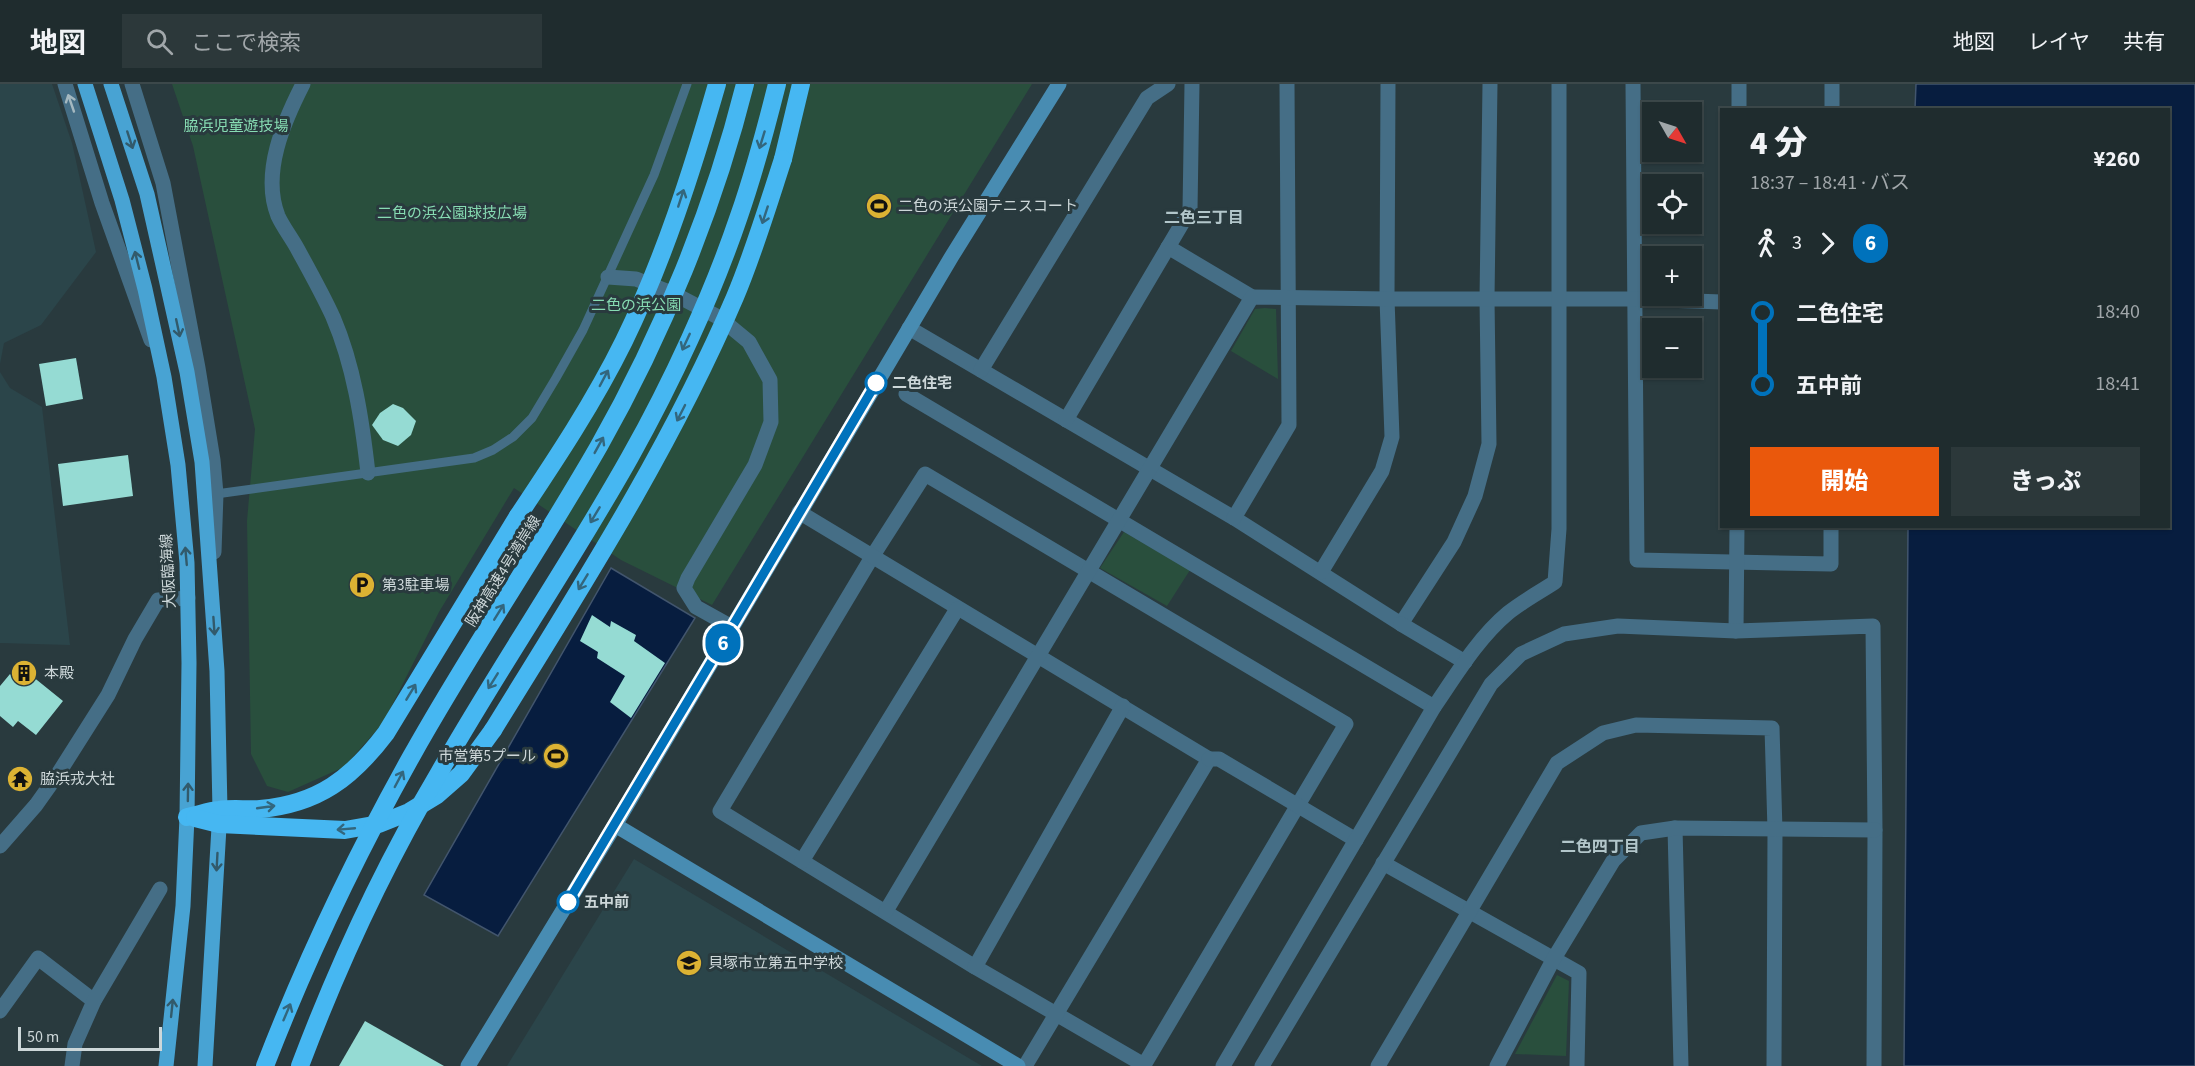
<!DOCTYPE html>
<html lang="ja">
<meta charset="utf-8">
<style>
:root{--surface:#1f2c2e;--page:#2c383a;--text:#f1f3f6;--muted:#a1a7aa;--line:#3c484a;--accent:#ea580c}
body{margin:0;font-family:"Source Sans 3","Noto Sans JP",sans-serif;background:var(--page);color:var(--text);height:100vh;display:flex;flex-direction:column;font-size:22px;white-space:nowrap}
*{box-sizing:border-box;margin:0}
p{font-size:20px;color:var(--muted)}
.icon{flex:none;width:33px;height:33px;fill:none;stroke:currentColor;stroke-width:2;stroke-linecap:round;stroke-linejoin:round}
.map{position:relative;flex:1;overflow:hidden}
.details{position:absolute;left:1720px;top:24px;width:450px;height:420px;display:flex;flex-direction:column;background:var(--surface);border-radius:0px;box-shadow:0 2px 4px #0004,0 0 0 2px var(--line)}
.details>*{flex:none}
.badge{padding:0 12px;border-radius:20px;font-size:21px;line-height:39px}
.needle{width:39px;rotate:129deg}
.buttons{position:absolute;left:1642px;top:18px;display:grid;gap:12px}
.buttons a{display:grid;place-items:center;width:60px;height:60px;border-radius:0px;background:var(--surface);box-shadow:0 2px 4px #0004,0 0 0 2px var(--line);font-size:30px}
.scale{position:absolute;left:18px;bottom:15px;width:144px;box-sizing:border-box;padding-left:6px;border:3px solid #cdd7d9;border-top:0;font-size:16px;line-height:21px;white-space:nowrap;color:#cdd7d9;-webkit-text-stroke:4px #293a3e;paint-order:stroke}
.map>.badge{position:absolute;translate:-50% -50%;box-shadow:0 0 0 3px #fff}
.legs{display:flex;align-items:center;gap:9px;height:66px;padding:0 30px;font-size:20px}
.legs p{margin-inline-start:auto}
.head{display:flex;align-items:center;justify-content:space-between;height:102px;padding:0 30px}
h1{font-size:33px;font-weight:800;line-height:45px}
.button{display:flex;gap:12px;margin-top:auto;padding:12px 30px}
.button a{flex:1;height:69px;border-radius:0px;background:var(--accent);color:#fff;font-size:24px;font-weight:800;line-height:69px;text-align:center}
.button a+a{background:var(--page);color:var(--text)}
ul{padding:0 30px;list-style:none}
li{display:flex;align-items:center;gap:21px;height:72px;font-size:22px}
li i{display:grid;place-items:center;width:9px;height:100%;margin:0 8px;background:currentColor}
li i::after{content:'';width:15px;height:15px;margin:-8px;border:4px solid;border-radius:50%;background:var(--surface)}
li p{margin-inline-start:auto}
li:first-child i{background:linear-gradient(#0000 50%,currentColor 0)}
li:last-child i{background:linear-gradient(currentColor 50%,#0000 0)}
header{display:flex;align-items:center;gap:36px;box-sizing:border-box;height:84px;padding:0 30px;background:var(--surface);border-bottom:2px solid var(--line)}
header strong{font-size:28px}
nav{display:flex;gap:33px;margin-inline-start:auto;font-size:21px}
.search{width:420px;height:54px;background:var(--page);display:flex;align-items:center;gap:15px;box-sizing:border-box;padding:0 21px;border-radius:0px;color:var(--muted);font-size:22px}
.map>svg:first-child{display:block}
</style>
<header>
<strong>地図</strong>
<div class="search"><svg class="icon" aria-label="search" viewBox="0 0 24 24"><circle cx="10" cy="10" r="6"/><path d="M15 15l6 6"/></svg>ここで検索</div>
<nav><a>地図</a><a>レイヤ</a><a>共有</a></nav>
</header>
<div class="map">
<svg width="2195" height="982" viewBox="0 0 2195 982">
<rect width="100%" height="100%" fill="#293a3e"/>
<g fill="#2b454a">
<path d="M0,0H52L72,59L96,168L41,241L4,259L0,280Z"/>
<path d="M0,288L10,304L42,323L70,561L0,559Z"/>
<path d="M634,775L982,982H507Z"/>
</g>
<g fill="#294f3d">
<path d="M172,0H1032L712,521L621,476L514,404L439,528L383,639L344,683L288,708L267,702L251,670L247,437L255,345L193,62Z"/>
<path d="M1265,224L1276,225L1278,295L1231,267L1255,225Z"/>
<path d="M1124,448L1190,486L1167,522L1100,484Z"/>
<path d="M1557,891L1569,897L1566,972L1515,970Z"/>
</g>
<g fill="#071d3f" stroke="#42556d" stroke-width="1.5">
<path d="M1916,0H2195V982H1904L1908,443L2169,442V26L1915,25Z"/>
<path d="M611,484L695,534L498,852L424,811Z"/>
</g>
<g fill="#95dbd3">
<path d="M76,274L83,315L46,322L39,280Z"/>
<path d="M393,320L403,324L416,337L411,351L398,362L383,356L372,341L380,329Z"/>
<path d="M128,371L133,412L63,422L58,380Z"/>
<path d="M592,531L610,543L611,537L636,551L634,557L665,579L631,634L610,618L625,592L597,574L598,568L580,557Z"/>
<path d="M23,577L36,587L32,592L63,617L36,651L18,637L13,643L0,632V602L10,590L12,592Z"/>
<path d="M365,937L444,982H339Z"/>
</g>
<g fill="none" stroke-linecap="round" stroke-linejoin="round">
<path stroke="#456e86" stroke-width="9" d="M216,410L474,374L493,366L513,353L532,334L556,294L583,246L654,91L687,0"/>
<g stroke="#456e86" stroke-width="15">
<path d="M65,0L102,119L151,256"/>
<path d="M132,0L163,99L198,284L213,376L216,410L214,468"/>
<path d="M303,0C284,37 261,89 278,132C283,143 291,153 297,164C309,186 322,209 333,233C354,282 362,336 368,389"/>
<path d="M1633,0L1637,476L1831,480V442"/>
<path d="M1832,0V26"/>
<path d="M1739,26V0"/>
<path d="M1168,163L1252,213"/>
<path d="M608,193L636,195L674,210L720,234L749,258L770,296L771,338L755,381L688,494L684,504L696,523L732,543"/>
<path d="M909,244L1234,434L1401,540L1454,458L1475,412L1489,360L1487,215L1490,0"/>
<path d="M981,286L1147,14L1168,0"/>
<path d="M906,310L1434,623"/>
<path d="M1066,336L1190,126L1192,0"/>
<path d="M925,390L1346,640L1144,981L975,883L720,727L872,473Z"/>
<path d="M799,428L1209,675L1025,982"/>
<path d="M1234,434L1289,341L1287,0"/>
<path d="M1321,488L1382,387L1392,353L1387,215L1388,0"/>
<path d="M1401,540L1465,578"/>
<path d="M1736,547L1737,442"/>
<path d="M1209,675H1219L1356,756"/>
<path d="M1675,744L1681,982"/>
<path d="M0,762L36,721L58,690L108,611L135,555L158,516L188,514"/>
<path d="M802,777L957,525"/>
<path d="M1383,779L1579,889L1577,982"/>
<path d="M886,827L1252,213L1387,215H1635L1722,218"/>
<path d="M975,883L1123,622"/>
<path d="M0,927L38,874L94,917"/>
<path d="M72,982L75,960L94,917L160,805"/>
<path d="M1223,982L1434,623C1456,591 1478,554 1508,529C1523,517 1540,508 1555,498L1559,445V0"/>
<path d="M1262,982L1491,600L1521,570L1564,550L1618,542L1736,547L1873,542L1875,746L1874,982"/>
<path d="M1378,982L1557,679L1603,649L1636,641L1772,644L1775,746L1774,982"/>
<path d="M1497,982L1553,876L1613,777L1641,749L1675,744L1875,746"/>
</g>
<g stroke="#488cb2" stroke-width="15">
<path d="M615,741L1018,982"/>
<path d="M468,982L615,741L952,172L1059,0"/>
</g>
<g stroke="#48a3d3" stroke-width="15">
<path d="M85,0L122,116L145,205L164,293L178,381L187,479L189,579L187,733L183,822L166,982"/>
<path d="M111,0L147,110L187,288L202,378L217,587L220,726L205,982"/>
</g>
<g stroke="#46b7f2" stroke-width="18">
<path d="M783,75L801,0"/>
<path d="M187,733C198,731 208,727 219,726C232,724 247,726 260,725C318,720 352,694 386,649L518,432"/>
<path d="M195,734L219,740L345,746L379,740L409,728L437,711L461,690L493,646"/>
</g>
<g stroke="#46b7f2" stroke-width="18">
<path d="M518,432C556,375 594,318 624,257C664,175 692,87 717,0"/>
<path d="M493,646C580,505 670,365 735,213C754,168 768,121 783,75"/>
<path d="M265,982C306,876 355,773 411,673C470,567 539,467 599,362C662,251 714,124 745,0"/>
<path d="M300,982C338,881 384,782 439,689C500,582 570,480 630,373C671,300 712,212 739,132C754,89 766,44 777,0"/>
</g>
</g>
<defs><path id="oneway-shaft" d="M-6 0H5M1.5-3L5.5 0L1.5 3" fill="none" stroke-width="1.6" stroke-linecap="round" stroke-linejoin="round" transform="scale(1.5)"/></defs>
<use stroke="#a4b8c0" href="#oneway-shaft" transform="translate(71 19) rotate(-109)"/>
<g stroke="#325a6b">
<use href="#oneway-shaft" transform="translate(130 56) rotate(72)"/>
<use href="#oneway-shaft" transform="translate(137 176) rotate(-104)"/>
<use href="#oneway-shaft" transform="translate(178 244) rotate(78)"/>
<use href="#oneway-shaft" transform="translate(186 472) rotate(-95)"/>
<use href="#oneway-shaft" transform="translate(214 542) rotate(86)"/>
<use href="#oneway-shaft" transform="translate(188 708) rotate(-89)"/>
<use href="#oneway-shaft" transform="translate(217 778) rotate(93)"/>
<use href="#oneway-shaft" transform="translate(172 924) rotate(-84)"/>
</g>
<g stroke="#33667d">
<use href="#oneway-shaft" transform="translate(762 56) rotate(107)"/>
<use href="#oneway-shaft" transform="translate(681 114) rotate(-72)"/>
<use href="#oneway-shaft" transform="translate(765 131) rotate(108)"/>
<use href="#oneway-shaft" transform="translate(686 258) rotate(115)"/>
<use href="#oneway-shaft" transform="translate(604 294) rotate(-62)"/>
<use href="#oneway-shaft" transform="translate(681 329) rotate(117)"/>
<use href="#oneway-shaft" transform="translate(599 361) rotate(-61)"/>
<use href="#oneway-shaft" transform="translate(595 431) rotate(121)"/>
<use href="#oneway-shaft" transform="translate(583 498) rotate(121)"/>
<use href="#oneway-shaft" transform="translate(499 528) rotate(-58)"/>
<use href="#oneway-shaft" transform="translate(493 597) rotate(122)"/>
<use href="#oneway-shaft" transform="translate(411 608) rotate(-59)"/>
<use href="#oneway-shaft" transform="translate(399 695) rotate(-62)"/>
<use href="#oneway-shaft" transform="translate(266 723) rotate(-8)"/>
<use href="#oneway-shaft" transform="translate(346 745) rotate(175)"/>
<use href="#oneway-shaft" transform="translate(287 928) rotate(-67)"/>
</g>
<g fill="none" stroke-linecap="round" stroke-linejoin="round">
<g stroke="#fff" stroke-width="14">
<path id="line-1" d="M568,818L732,543L876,299"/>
</g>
<use href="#line-1" stroke="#0072bc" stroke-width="9"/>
</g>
<defs>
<g id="stadium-disc" transform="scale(1.35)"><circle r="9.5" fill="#dcb233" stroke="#293a3e"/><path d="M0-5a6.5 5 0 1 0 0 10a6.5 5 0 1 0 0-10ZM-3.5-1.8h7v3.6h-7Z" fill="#111"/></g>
<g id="parking-disc" transform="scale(1.35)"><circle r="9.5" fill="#dcb233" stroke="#293a3e"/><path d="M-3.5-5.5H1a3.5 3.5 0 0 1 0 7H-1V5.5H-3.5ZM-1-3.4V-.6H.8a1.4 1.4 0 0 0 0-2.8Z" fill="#111"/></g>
<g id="building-disc" transform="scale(1.35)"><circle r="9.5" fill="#dcb233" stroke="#293a3e"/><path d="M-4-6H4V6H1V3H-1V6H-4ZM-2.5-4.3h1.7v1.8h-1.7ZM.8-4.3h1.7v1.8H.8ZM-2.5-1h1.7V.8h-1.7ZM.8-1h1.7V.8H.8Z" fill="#111"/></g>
<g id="temple-disc" transform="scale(1.35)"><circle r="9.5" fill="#dcb233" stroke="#293a3e"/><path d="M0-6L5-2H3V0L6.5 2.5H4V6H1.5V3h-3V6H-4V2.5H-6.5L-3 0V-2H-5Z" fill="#111"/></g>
<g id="school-disc" transform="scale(1.35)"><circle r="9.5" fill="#dcb233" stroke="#293a3e"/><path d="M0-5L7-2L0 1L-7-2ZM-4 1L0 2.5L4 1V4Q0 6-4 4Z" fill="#111"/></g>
</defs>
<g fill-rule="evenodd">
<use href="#stadium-disc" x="879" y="122"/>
<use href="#parking-disc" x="362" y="501"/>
<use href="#building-disc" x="24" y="589"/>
<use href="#stadium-disc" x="556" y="672"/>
<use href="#temple-disc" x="20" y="695"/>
<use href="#school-disc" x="689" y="879"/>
</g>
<g fill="#fff" stroke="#0072bc" stroke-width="3">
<circle cx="876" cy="299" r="10"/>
<circle cx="568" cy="818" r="10"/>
</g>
<g text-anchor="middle" stroke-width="6" stroke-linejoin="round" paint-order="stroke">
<g font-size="15" fill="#87dcb3" stroke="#293a3e">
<text x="236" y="47">脇浜児童遊技場</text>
<text x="452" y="134">二色の浜公園球技広場</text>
<text x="636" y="226">二色の浜公園</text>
</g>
<g font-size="15" fill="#cdd7d9" stroke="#293a3e" text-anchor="start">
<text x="898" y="127">二色の浜公園テニスコート</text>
<text x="382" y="506">第3駐車場</text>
<text x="44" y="594">本殿</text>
<text x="536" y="677" text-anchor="end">市営第5プール</text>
<text x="40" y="700">脇浜戎大社</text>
<text x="708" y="884">貝塚市立第五中学校</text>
</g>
<g font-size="15" font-weight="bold" fill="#cdd7d9" stroke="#293a3e" text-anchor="start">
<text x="892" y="304">二色住宅</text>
<text x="584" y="823">五中前</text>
</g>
<g font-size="15" fill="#cdd7d9" stroke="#293a3e">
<text transform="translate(168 487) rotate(-93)" y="5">大阪臨海線</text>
<text transform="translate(503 487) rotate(-58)" y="5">阪神高速4号湾岸線</text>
</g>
<g font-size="16" font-weight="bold" fill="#b2c6ca" stroke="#293a3e">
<text x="1204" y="139">二色三丁目</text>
<text x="1600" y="768">二色四丁目</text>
</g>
</g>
</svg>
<div class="buttons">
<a><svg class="needle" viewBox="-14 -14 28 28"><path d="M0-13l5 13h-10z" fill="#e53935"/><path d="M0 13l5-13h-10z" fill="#a1a7aa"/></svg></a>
<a><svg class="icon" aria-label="locate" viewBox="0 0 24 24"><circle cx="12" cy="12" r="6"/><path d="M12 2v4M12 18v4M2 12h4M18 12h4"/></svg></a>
<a>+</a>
<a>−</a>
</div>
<div class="scale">50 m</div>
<b class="badge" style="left:723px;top:559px;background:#0072bc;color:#fff">6</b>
<section class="details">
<div class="head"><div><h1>4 分</h1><p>18:37 – 18:41 · バス</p></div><b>¥260</b></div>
<div class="legs"><svg class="icon" aria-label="walk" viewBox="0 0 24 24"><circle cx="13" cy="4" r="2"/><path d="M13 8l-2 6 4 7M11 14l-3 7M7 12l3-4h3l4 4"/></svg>3<svg class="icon" aria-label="forward" viewBox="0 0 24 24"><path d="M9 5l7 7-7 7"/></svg><b class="badge" style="background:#0072bc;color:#fff">6</b></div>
<ul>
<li><i style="color:#0072bc"></i><b>二色住宅</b><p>18:40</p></li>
<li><i style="color:#0072bc"></i><b>五中前</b><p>18:41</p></li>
</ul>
<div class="button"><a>開始</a><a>きっぷ</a></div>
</section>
</div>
